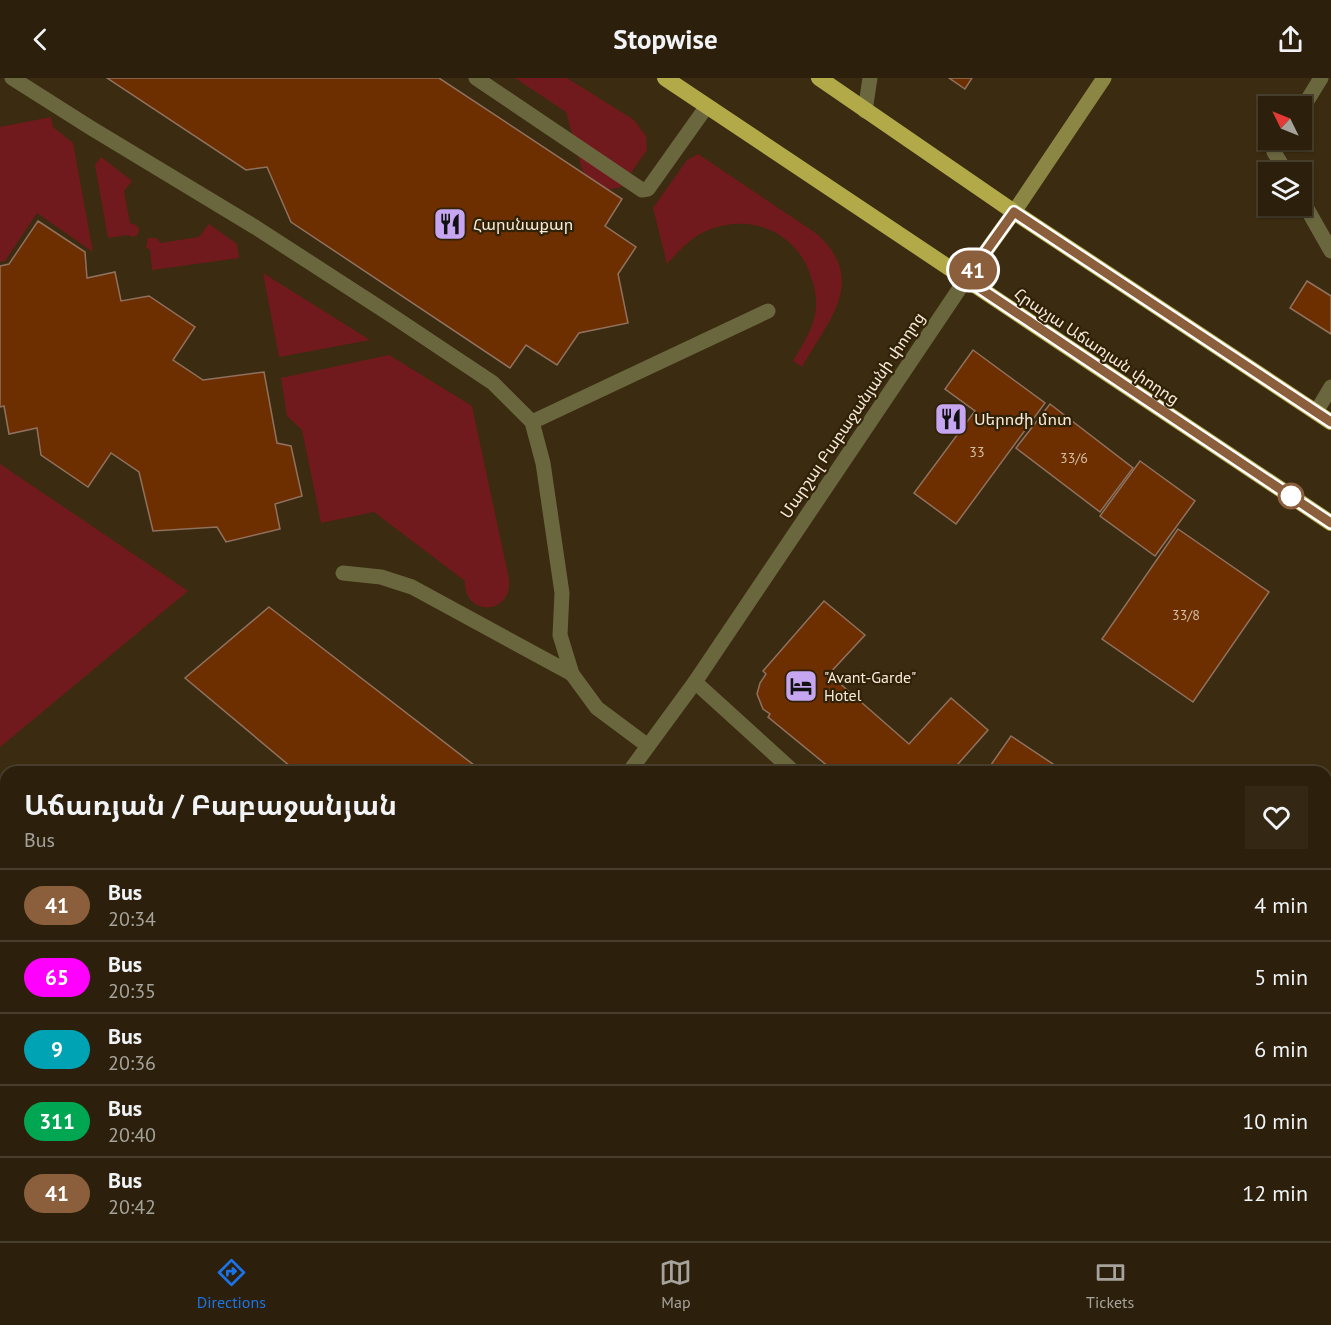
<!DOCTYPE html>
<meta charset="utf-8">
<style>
:root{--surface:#2c200c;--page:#342815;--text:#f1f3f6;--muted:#a6a39d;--line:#483e2d;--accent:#1a73e8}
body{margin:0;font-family:"PT Sans","Noto Sans Armenian",sans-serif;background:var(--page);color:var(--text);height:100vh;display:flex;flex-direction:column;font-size:22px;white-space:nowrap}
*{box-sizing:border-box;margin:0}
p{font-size:20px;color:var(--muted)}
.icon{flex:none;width:33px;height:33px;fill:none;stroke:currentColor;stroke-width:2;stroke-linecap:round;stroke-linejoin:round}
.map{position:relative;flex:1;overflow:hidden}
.drawer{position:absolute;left:0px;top:688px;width:1332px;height:476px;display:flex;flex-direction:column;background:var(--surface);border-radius:18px 18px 0 0;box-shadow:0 2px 4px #0004,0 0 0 2px var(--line)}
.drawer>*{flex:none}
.badge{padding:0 12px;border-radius:20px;font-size:21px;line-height:39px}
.needle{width:39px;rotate:313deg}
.fabs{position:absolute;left:1258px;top:18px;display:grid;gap:12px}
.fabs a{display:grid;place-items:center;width:54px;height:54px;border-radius:0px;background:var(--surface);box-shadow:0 2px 4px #0004,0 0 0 2px var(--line);font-size:30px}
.map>.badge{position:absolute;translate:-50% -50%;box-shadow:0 0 0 3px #fff}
.round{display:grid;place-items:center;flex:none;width:63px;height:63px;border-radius:0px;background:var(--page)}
.overview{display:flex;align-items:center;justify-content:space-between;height:102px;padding:0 24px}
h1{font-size:28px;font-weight:700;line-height:45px}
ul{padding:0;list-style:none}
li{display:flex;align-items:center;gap:18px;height:72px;padding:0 24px;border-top:2px solid var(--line)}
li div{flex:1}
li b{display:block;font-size:22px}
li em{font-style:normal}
li .badge{min-width:66px;font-weight:700;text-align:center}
header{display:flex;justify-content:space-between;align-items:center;height:78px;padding:0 24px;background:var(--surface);font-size:27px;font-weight:700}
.tab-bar{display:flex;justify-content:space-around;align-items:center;height:84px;border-top:2px solid var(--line);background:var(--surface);font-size:16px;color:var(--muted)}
.tab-bar a{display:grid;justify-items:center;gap:3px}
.tab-bar .active{color:var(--accent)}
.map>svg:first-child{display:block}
</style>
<header><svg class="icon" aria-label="back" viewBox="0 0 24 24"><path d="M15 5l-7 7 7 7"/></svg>Stopwise<svg class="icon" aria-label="share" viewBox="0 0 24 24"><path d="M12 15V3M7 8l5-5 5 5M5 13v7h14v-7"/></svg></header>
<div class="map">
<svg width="1331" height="1163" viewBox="0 0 1331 1163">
<rect width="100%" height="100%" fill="#3b2b10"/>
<g fill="#711a1d">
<path d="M515,0H567L634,42L646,58L647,72L621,109L603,113L590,106L582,91L566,34Z"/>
<path d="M51,39L53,49L73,65L93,174L37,135L5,183L0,184V49Z"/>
<path d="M698,76L817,156C868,203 829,241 802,289L793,283C802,267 815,249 816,229C817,217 813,204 809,193C792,151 747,135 706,153C690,160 678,174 667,186L653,130L687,82Z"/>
<path d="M101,79L132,103L124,113L130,145L136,147L139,151L138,156L134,159L127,157L108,160L95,87Z"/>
<path d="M209,146L237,166L239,180L152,192L150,172L146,169L148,160H157L160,165L199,159Z"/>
<path d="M263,195L370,262L279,279Z"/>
<path d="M389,277L472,328L509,501C513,538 463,539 465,503L374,434L321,445L302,352L287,338L281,300Z"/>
<path d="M0,386L188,513L0,669Z"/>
<path d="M243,1158H1272L1278,1163H236Z"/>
</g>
<g fill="#6d2f00" stroke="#907160" stroke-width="1.5">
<path d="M107,0H439L622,121L605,148L636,169L618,196L628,245L579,255L557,287L526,267L510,290L291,144L267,89L246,92Z"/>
<path d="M949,0H972L965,11Z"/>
<path d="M38,143L85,174L87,200L115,194L121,223L149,218L195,249L173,282L203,302L264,294L277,365L291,368L302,418L275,426L280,451L226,464L217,449L153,453L139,394L111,375L88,409L41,377L37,350L9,356L4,328L0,329V188L9,186Z"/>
<path d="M1307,203L1331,218V256L1290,230Z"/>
<path d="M973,272L1045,325L956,446L914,415L975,333L945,311Z"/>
<path d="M1050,326L1133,390L1100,434L1016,370Z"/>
<path d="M1140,383L1195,423L1155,478L1100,438Z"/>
<path d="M1178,451L1269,514L1193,624L1102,561Z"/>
<path d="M824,523L865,557L829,596L909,666L951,620L988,652L951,694H835L768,639L770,636L763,631L757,616L760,605L766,596L763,593Z"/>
<path d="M269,529L483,694H297L185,600Z"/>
<path d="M1011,658L1065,694H986Z"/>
<path d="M1331,825V857L1326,854V833Z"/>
<path d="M1331,1007V1059L1326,1055V1013Z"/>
</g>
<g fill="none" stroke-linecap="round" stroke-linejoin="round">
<path stroke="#9a8c78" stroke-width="4" stroke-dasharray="3 3" stroke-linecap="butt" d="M498,1158L504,1163"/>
<g stroke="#6a673f" stroke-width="15">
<path d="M12,0L91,50L255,149L391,237L493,305L532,344L543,385L562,515L560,557L572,596L597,630L648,668"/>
<path d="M476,0L642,112L648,111L707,28"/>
<path d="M1302,31L1321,0"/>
<path d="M865,33L870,0"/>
<path d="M1282,62L1274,74L1286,94"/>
<path d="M1302,122L1331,173"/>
<path d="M1316,334L1331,309"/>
<path d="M532,344L768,233"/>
<path d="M343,495L381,499L412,509L572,596"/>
<path d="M695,604L794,694"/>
<path d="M1326,784L1331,771"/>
<path d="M1326,1157L1331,1162"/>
</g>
<g stroke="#6a673f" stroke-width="15">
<path d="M629,694L695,604L966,201"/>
<path d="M126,1163L132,1158"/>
</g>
<path stroke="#8c8645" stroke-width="15" d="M966,201L1014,134L1104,0"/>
<g stroke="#b2a948" stroke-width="16">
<path d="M665,0L1331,445"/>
<path d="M819,0L1014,134L1331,344"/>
</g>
</g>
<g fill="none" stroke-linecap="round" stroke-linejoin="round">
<g stroke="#fff" stroke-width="14">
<path id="line" d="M1331,344L1014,134L966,201L1331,445"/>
</g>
<use href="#line" stroke="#8b5e3c" stroke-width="9"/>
</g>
<defs>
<g id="restaurant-square" transform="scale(1.725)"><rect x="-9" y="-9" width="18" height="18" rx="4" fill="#c6a6f0" stroke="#312106"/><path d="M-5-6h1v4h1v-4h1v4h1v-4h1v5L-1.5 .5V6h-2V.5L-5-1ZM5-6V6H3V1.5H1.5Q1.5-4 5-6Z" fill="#111"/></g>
<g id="hotel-square" transform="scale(1.725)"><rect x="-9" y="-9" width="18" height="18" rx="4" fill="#c6a6f0" stroke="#312106"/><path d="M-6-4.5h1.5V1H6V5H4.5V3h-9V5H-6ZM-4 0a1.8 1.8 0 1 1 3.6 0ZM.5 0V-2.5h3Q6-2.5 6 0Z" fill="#111"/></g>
</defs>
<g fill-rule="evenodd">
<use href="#restaurant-square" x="450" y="146"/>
<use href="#restaurant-square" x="951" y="341"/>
<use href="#hotel-square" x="801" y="608"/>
</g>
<circle fill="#fff" stroke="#8b5e3c" stroke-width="3" cx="1291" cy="418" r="12"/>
<g text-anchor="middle" stroke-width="4.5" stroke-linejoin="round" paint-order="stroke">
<g font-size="14" fill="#d4bca5">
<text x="977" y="379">33</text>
<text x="1074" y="385">33/6</text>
<text x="1186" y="542">33/8</text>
</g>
<g font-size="16" fill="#f6ebdc" stroke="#312106" text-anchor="start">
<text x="473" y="152">Հարսնաքար</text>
<text x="974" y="347">Սերոժի մոտ</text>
<text x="824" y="605">"Avant-Garde"<tspan x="824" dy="18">Hotel</tspan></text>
</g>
<g font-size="16" fill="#f6ebdc" stroke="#312106">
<text transform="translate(1097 268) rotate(34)" y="6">Հրաչյա Աճառյան փողոց</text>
<text transform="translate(852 337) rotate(-56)" y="6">Մարշալ Բաբաջանյանի փողոց</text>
</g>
</g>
</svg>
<div class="fabs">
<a><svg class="needle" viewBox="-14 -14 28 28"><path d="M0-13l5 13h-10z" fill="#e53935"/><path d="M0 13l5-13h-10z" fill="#a6a39d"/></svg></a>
<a><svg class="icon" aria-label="layers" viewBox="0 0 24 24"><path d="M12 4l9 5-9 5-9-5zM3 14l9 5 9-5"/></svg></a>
</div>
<b class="badge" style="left:973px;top:192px;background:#8b5e3c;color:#fff">41</b>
<section class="drawer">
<div class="overview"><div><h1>Աճառյան / Բաբաջանյան</h1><p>Bus</p></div><a class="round"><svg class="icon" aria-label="heart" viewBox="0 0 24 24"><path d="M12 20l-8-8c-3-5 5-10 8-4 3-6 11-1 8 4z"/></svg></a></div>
<ul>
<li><span class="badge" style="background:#8b5e3c;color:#fff">41</span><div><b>Bus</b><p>20:34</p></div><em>4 min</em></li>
<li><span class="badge" style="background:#f0f;color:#fff">65</span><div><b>Bus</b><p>20:35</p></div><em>5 min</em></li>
<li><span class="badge" style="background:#00a3b4;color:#fff">9</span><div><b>Bus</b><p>20:36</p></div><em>6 min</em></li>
<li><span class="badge" style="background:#00a651;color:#fff">311</span><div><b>Bus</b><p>20:40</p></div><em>10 min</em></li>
<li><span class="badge" style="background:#8b5e3c;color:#fff">41</span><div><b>Bus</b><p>20:42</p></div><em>12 min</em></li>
</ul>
</section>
</div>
<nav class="tab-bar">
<a class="active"><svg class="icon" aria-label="directions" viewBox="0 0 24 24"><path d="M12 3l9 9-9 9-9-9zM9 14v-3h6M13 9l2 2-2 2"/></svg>Directions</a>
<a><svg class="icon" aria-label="map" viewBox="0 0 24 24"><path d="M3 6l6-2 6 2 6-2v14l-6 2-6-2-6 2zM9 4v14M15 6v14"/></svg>Map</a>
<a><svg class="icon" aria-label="tickets" viewBox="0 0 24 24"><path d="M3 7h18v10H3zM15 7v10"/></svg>Tickets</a>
</nav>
